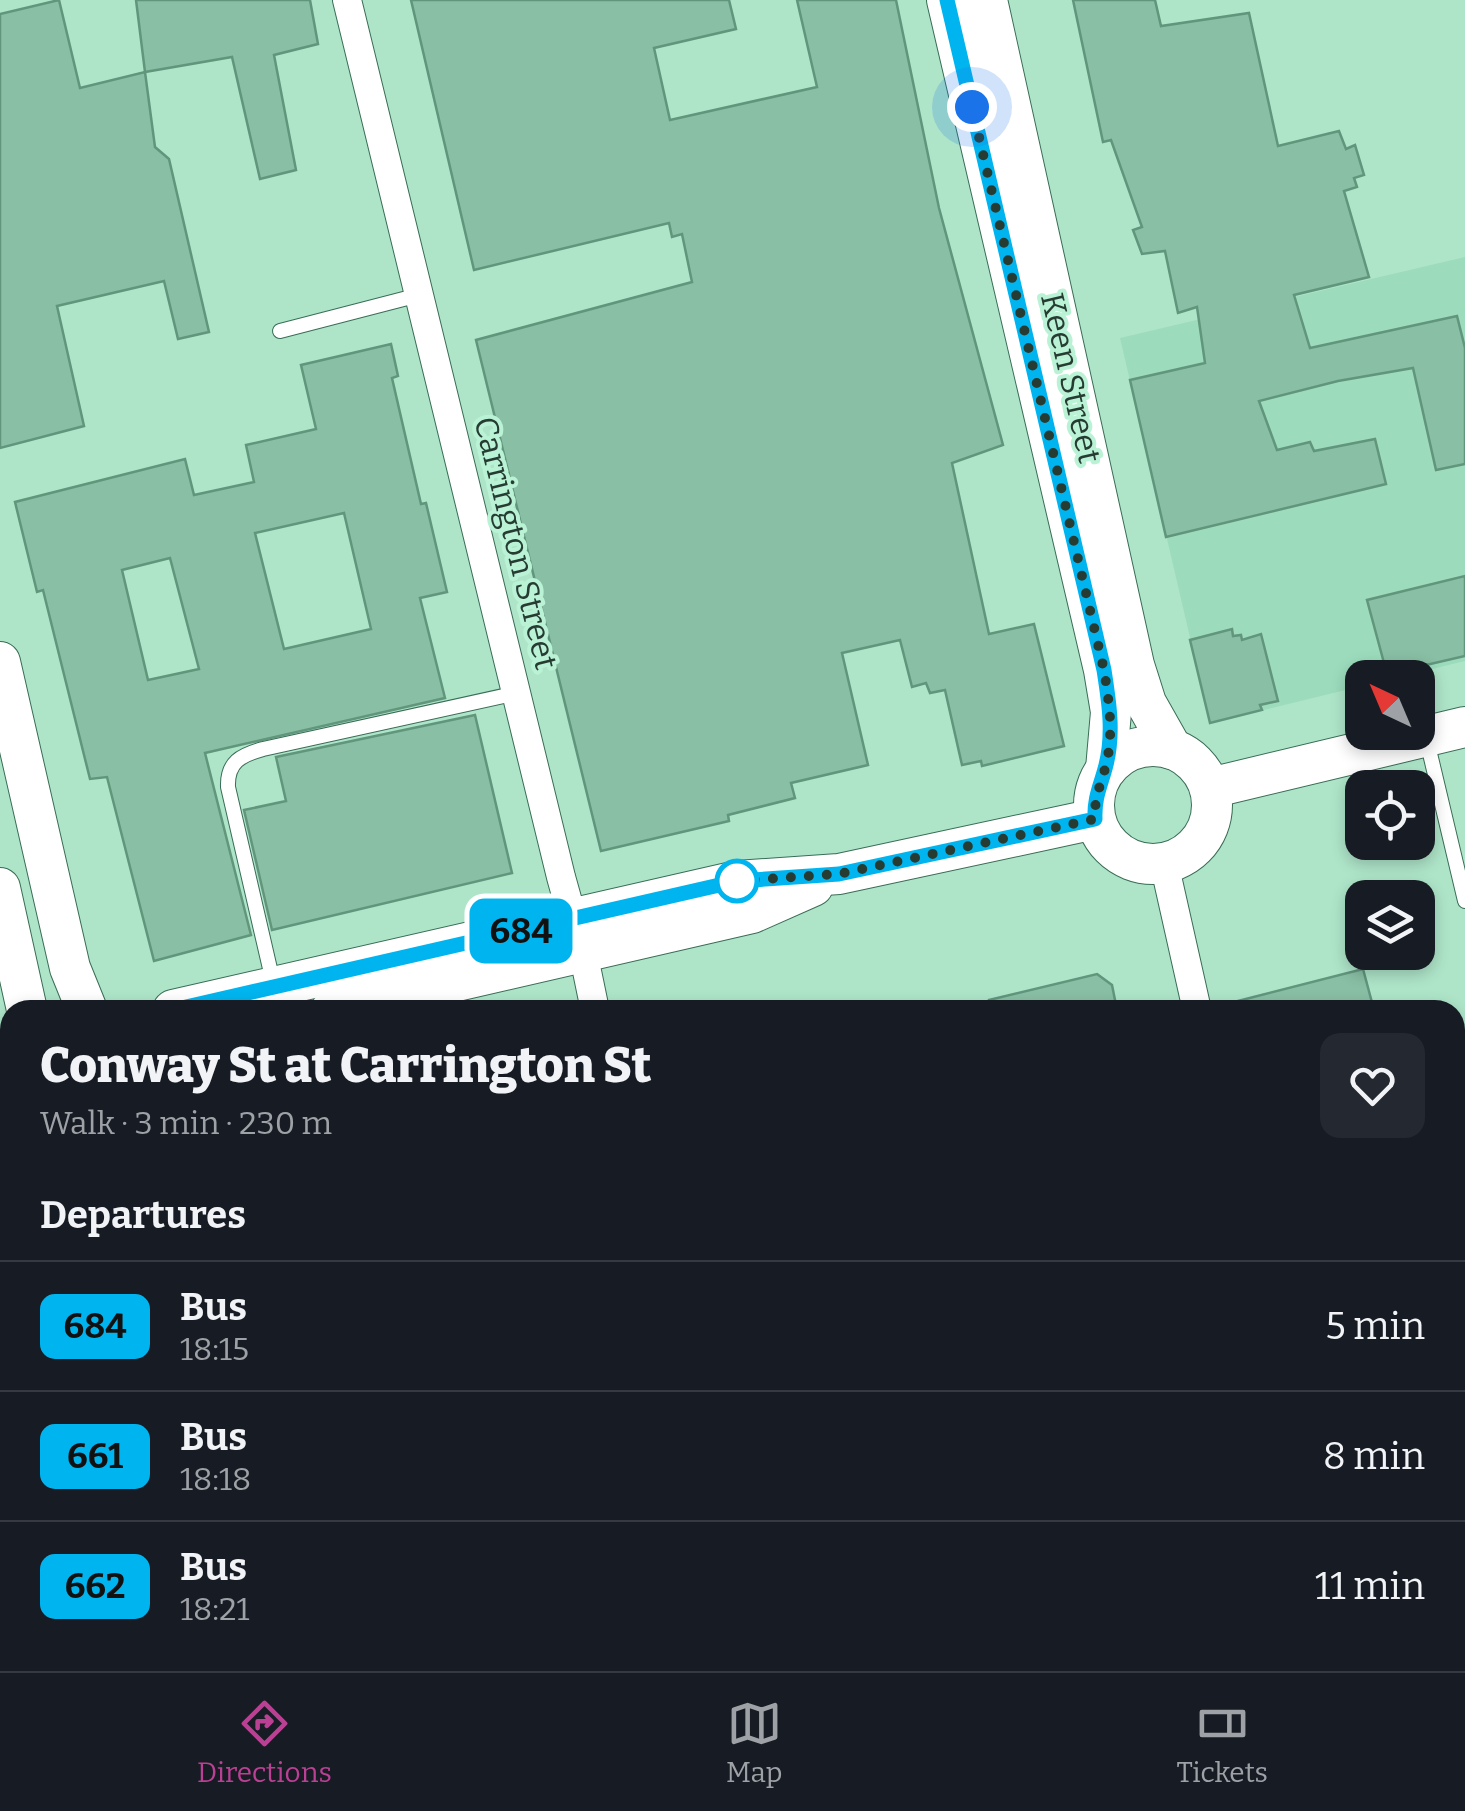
<!DOCTYPE html>
<meta charset="utf-8">
<style>
:root{--surface:#171b24;--page:#242831;--text:#f1f3f6;--muted:#9ea1a6;--line:#363941;--accent:#ba4093}
body{margin:0;font-family:Bitter,serif;background:var(--page);color:var(--text);height:100vh;display:flex;flex-direction:column;font-size:38px;white-space:nowrap}
*{box-sizing:border-box;margin:0}
p{font-size:32px;color:var(--muted)}
.icon{flex:none;width:55px;height:55px;fill:none;stroke:currentColor;stroke-width:2;stroke-linecap:round;stroke-linejoin:round}
.map{position:relative;flex:1;overflow:hidden}
.sheet{position:absolute;left:0px;top:1000px;width:1465px;height:672px;display:flex;flex-direction:column;background:var(--surface);border-radius:30px 30px 0 0;box-shadow:0 5px 15px #0003}
.sheet>*{flex:none}
.badge{padding:0 20px;border-radius:15px;font-size:35px;line-height:65px}
.needle{width:65px;rotate:316deg}
.buttons{position:absolute;left:1345px;top:660px;display:grid;gap:20px}
.buttons a{display:grid;place-items:center;width:90px;height:90px;border-radius:20px;background:var(--surface);box-shadow:0 5px 15px #0003;font-size:50px}
.you{position:absolute;width:50px;height:50px;margin:-25px;border:8px solid #fff;border-radius:50%;background:#1a73e8;box-shadow:0 0 0 15px #1a73e833}
.map>.badge{position:absolute;translate:-50% -50%;box-shadow:0 0 0 5px #fff}
h2{padding:0 40px;font-size:38px;line-height:90px}
.round{display:grid;place-items:center;flex:none;width:105px;height:105px;border-radius:20px;background:var(--page)}
.headline{display:flex;align-items:center;justify-content:space-between;height:170px;padding:0 40px}
h1{font-size:48px;font-weight:800;line-height:75px}
ul{padding:0;list-style:none}
li{display:flex;align-items:center;gap:30px;height:130px;padding:0 40px;border-top:2px solid var(--line)}
li div{flex:1}
li b{display:block;font-size:38px}
li em{font-style:normal}
li .badge{min-width:110px;font-weight:700;text-align:center}
.menu{display:flex;justify-content:space-around;align-items:center;height:140px;border-top:2px solid var(--line);background:var(--surface);font-size:28px;color:var(--muted)}
.menu a{display:grid;justify-items:center;gap:5px}
.menu .current{color:var(--accent)}
.map>svg:first-child{display:block}
</style>
<div class="map">
<svg width="1465" height="1671" viewBox="0 0 1465 1671">
<rect width="100%" height="100%" fill="#aee5c9"/>
<path fill="#9cdcbd" d="M1465,257V661L1399,677L1362,678V686L1210,723L1120,338Z"/>
<g fill="#f8aa8b">
<path d="M0,1123L10,1165V1468L0,1470Z"/>
<path d="M10,1544V1661L0,1663V1546Z"/>
</g>
<g fill="#89bfa4" stroke="#61967d" stroke-width="2.5" fill-rule="evenodd">
<path d="M59,0L80,88L145,72L155,147L169,159L209,332L178,339L164,281L57,306L84,426L0,448V14Z"/>
<path d="M136,0H310L318,44L274,55L296,170L260,179L232,57L145,72Z"/>
<path d="M411,0H729L736,29L654,48L670,120L817,87L797,0H896L939,208L1003,445L952,463L989,634L1034,624L1064,746L982,766L981,761L962,765L945,690L930,693L926,683L912,687L900,640L842,653L868,765L791,783L795,798L728,815L729,821L601,851L476,340L692,282L682,234L672,237L669,223L474,270Z"/>
<path d="M1073,0H1155L1161,26L1249,13L1278,146L1339,131L1346,149L1355,145L1364,175L1354,178L1357,187L1344,191L1369,277L1294,295L1310,348L1457,316L1465,348V464L1436,470L1413,368L1338,381L1259,401L1277,450L1310,442L1314,451L1375,439L1386,484L1166,537L1130,380L1205,363L1197,307L1178,313L1165,251L1142,254L1133,230L1142,227L1111,140L1103,142Z"/>
<path d="M391,344L398,376L392,378L421,504L426,503L447,592L420,598L445,698L205,753L251,935L154,961L107,777L90,779L43,590L37,592L15,502L185,459L194,495L254,482L246,445L316,429L301,365ZM344,513L371,629L284,649L255,533ZM170,558L199,669L148,680L122,570Z"/>
<path d="M1465,576V656L1387,674L1367,600Z"/>
<path d="M1232,629L1233,636L1241,635L1242,640L1261,634L1278,701L1260,705L1262,710L1210,723L1190,640Z"/>
<path d="M475,715L512,873L272,930L244,810L286,801L276,757Z"/>
<path d="M1363,969L1374,1010H1239L1238,1001Z"/>
<path d="M1097,974L1112,985L1117,1010H990L989,1000Z"/>
</g>
<g fill="none" stroke-linecap="round" stroke-linejoin="round">
<g stroke="#396d55" stroke-width="16">
<g id="lane">
<path d="M280,331L419,295"/>
<path d="M1427,741L1465,901"/>
<path d="M274,986L228,787C227,762 241,755 263,749L517,693"/>
<path d="M1455,1305L1465,1303"/>
</g>
</g>
<g stroke="#396d55" stroke-width="30">
<g id="street">
<path d="M347,0L561,877L573,920L583,932"/>
<path d="M1164,863L1197,1010"/>
<path d="M583,952L595,1010"/>
<path d="M0,1505L10,1503"/>
<path d="M737,1662L739,1671"/>
<path d="M1348,1662L1350,1671"/>
</g>
</g>
<g stroke="#396d55" stroke-width="42">
<g id="secondary">
<path d="M947,0L1104,670L1111,712L1106,769"/>
<path d="M987,0L1134,665L1146,703L1172,749"/>
<path d="M0,662L70,968L87,1010"/>
<circle cx="1153" cy="805" r="59"/>
<path d="M1210,788L1465,727"/>
<path d="M0,888L27,1010"/>
<path d="M173,1010L737,881L839,874L1095,819"/>
<path d="M331,1010L752,913L813,886"/>
<path d="M201,1662L203,1671"/>
</g>
</g>
<g stroke="#749d89" stroke-width="6" stroke-dasharray="8 8" stroke-linecap="butt">
<path d="M0,1110L4,1109"/>
<path d="M0,1177L10,1171"/>
<path d="M0,1236L4,1253L0,1285"/>
<path d="M0,1333V1348"/>
</g>
<use href="#lane" stroke="#fff" stroke-width="14"/>
<use href="#street" stroke="#fff" stroke-width="28"/>
<use href="#secondary" stroke="#fff" stroke-width="40"/>
</g>
<g fill="none" stroke-linecap="round" stroke-linejoin="round">
<g stroke="#fff" stroke-width="22">
<path id="line" d="M173,1010L737,881L839,874L1095,819C1094,797 1101,785 1106,765C1114,733 1109,702 1104,670L947,0"/>
</g>
<use href="#line" stroke="#00b5ef" stroke-width="15"/>
<path stroke="#263c32" stroke-width="10" stroke-dasharray="0 18" d="M737,881L839,874L1095,819C1094,797 1101,785 1106,765C1114,733 1109,702 1104,670L972,107"/>
</g>
<circle fill="#fff" stroke="#00b5ef" stroke-width="5" cx="737" cy="881" r="20"/>
<g text-anchor="middle" stroke-width="8" stroke-linejoin="round" paint-order="stroke">
<g font-size="32" fill="#263c32" stroke="#baf2d6">
<text transform="translate(1071 378) rotate(77)" y="11">Keen Street</text>
<text transform="translate(516 543) rotate(76)" y="11">Carrington Street</text>
</g>
</g>
</svg>
<div class="buttons">
<a><svg class="needle" viewBox="-14 -14 28 28"><path d="M0-13l5 13h-10z" fill="#e53935"/><path d="M0 13l5-13h-10z" fill="#9ea1a6"/></svg></a>
<a><svg class="icon" aria-label="locate" viewBox="0 0 24 24"><circle cx="12" cy="12" r="6"/><path d="M12 2v4M12 18v4M2 12h4M18 12h4"/></svg></a>
<a><svg class="icon" aria-label="layers" viewBox="0 0 24 24"><path d="M12 4l9 5-9 5-9-5zM3 14l9 5 9-5"/></svg></a>
</div>
<div class="you" style="left:972px;top:107px"></div>
<b class="badge" style="left:521px;top:931px;background:#00b5ef;color:#111">684</b>
<section class="sheet">
<div class="headline"><div><h1>Conway St at Carrington St</h1><p>Walk · 3 min · 230 m</p></div><a class="round"><svg class="icon" aria-label="heart" viewBox="0 0 24 24"><path d="M12 20l-8-8c-3-5 5-10 8-4 3-6 11-1 8 4z"/></svg></a></div>
<h2>Departures</h2>
<ul>
<li><span class="badge" style="background:#00b5ef;color:#111">684</span><div><b>Bus</b><p>18:15</p></div><em>5 min</em></li>
<li><span class="badge" style="background:#00b5ef;color:#111">661</span><div><b>Bus</b><p>18:18</p></div><em>8 min</em></li>
<li><span class="badge" style="background:#00b5ef;color:#111">662</span><div><b>Bus</b><p>18:21</p></div><em>11 min</em></li>
</ul>
</section>
</div>
<nav class="menu">
<a class="current"><svg class="icon" aria-label="directions" viewBox="0 0 24 24"><path d="M12 3l9 9-9 9-9-9zM9 14v-3h6M13 9l2 2-2 2"/></svg>Directions</a>
<a><svg class="icon" aria-label="map" viewBox="0 0 24 24"><path d="M3 6l6-2 6 2 6-2v14l-6 2-6-2-6 2zM9 4v14M15 6v14"/></svg>Map</a>
<a><svg class="icon" aria-label="tickets" viewBox="0 0 24 24"><path d="M3 7h18v10H3zM15 7v10"/></svg>Tickets</a>
</nav>
